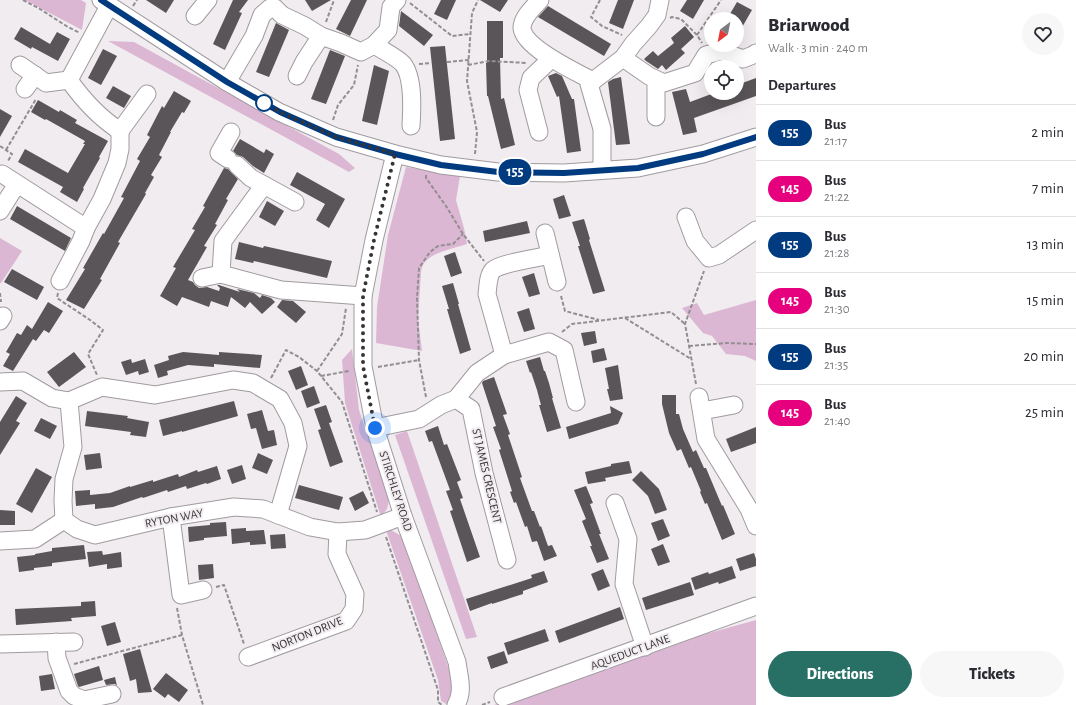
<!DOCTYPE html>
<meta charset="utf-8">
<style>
:root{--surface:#fff;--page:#f7f7f7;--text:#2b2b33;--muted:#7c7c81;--line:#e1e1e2;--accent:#286f66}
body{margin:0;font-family:"Alegreya Sans",sans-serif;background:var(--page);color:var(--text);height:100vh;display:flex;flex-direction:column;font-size:15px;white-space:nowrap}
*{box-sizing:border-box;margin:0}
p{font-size:13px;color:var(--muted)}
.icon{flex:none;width:22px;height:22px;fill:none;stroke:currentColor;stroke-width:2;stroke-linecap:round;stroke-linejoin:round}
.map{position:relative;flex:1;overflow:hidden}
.panel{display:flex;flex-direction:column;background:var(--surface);width:320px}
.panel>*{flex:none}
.badge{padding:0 8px;border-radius:13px;font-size:14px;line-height:26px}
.needle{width:26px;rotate:212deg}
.tools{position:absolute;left:704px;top:12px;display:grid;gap:8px}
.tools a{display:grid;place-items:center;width:40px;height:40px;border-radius:50%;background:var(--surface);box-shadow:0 4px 16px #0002;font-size:20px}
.you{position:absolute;width:20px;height:20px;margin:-10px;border:3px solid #fff;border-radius:50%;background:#1a73e8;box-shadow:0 0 0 6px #1a73e833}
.map>.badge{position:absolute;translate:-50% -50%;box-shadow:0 0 0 2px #fff}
h2{padding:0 12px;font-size:15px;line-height:36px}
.round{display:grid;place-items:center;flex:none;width:42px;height:42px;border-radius:21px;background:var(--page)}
.headline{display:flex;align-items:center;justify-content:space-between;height:68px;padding:0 12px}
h1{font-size:19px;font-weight:800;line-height:30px}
.action{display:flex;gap:8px;margin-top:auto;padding:8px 12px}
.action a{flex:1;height:46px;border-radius:24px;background:var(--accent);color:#fff;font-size:16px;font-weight:800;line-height:46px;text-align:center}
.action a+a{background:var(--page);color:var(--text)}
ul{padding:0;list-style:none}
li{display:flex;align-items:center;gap:12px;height:56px;padding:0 12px;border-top:1px solid var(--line)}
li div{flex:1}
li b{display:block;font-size:15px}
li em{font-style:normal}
li .badge{min-width:44px;font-weight:700;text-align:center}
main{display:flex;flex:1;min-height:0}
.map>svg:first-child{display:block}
</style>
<main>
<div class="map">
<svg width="756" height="705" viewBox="0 0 756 705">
<rect width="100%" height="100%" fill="#f1ecf0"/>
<g fill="#dcb7d4">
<path d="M25,0H81L86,3L82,30Z"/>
<path d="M108,41L134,42L269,116L339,154L355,168L349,172Z"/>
<path d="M406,167L460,176L456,200L464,228L467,244C455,248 435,252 427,260C423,263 422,267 421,272L418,319L422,351L376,343L377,307L388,235Z"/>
<path d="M0,238L22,251L1,283H0Z"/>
<path d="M756,300V361L745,356L726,354L712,336L703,333L682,308L697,303L704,315Z"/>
<path d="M352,349L359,410L389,500L387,509L381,517L345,403L342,360Z"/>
<path d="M407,431L477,637L466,639L395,435Z"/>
<path d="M386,530H391L403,537L451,675C453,686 453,694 448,705L441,701L438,680Z"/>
<path d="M756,620V705H494L644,651Z"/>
</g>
<g fill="#5a5558">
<path d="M146,0H174L166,13Z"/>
<path d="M233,0H248L239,12L242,13L225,50L213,44Z"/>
<path d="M305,0H331L312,11Z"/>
<path d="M351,0H367L350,36L336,29Z"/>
<path d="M441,0H456L447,20L434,14Z"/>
<path d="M480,0H508L500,12Z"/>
<path d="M618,0H634L623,29L609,23Z"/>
<path d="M687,0H704L693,19L680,11Z"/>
<path d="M737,2L752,10L737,36V19H727Z"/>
<path d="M548,6L611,44L604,56L538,17Z"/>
<path d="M401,11L433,35L424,46L399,26Z"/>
<path d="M487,21H503V58H500L501,99L504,98L515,145L501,149L488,96H487L486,63H487Z"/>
<path d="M276,23L289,30L269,77L256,72Z"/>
<path d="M685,26L694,37L681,49L685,53L666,70L662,65L658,69L646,61L644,59L653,51L658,56L674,43L671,38Z"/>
<path d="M21,27L50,44L57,32L70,39L58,61L32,47L31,49L14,39Z"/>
<path d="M445,46L455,139L440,141L430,47Z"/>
<path d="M103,49L117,56L101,85L88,78Z"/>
<path d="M330,50L345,56L326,104L311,99Z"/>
<path d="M374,65L389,71L377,125L362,121Z"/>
<path d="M556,73L562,76L572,99H574L581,151L567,153L559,96L557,97L548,76Z"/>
<path d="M621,77L630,144L616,145L608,82L613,79Z"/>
<path d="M756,78V96L694,118L697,132L683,135L672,92L686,89L690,102L714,93H737V85Z"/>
<path d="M113,86L131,96L124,108L106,98Z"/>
<path d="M174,91L191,101L184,113L182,112L170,132H171L159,155L162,157L151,175L154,177L145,193L146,194L118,242L120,243L100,279L102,280L84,309L66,300L85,269L83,268L103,233L104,234L124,198L121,197L140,161L137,159L150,137L147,135L162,106L164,108Z"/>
<path d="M38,100L59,112L60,110L77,120L75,123L108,141L99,157L100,158L83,188L84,189L77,202L60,192L63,187L18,162L25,149L68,173L85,144H83L85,141L46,119L45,120L31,112Z"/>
<path d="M0,109L12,116L0,137Z"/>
<path d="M240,139L264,153L266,149L274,154L264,173L253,166L243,157L237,155L233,151Z"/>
<path d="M224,168L228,169L238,179L226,199L228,200L215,224L217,225L204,246L207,247L188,280L193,282L195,285L199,288L207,287L219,291L220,288L217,285H219L240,292L237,289L254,293L260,298L262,295L271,298L275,302L262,314L250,302L245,308L231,297L228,307L211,301L209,307L182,297L177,306L160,296L176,268L173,267L195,230L192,229L205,207L203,206Z"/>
<path d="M297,172L345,199L329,228L316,220L325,204L290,185Z"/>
<path d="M564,195L571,216L559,219L553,199Z"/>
<path d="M267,201L284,211L275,226L259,217Z"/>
<path d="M17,206L71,238L65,251L10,219Z"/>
<path d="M584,219L590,239L589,240L605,291L593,294L578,246H580L572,222Z"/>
<path d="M527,221L530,233L485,242L483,231Z"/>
<path d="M239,242L263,248L264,246L332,261L327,278L254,261L253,263L235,259Z"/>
<path d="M455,252L462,273L451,277L444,256Z"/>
<path d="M12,269L44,287L37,300L4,282Z"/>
<path d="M534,273L540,294L529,297L522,277Z"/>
<path d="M453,283L459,304H458L471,350L460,354L447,309H449L442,286Z"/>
<path d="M282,300L293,301L306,312L296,323L277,307Z"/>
<path d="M48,302L63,311L49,333L44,330L36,341L33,339L13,371L3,366L10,354L6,352L17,333L21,335L27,325L32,329Z"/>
<path d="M529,308L535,329L524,332L517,312Z"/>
<path d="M595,331L597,343L584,346L581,333Z"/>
<path d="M604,348L607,360L593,363L591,351Z"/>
<path d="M74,352L86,367L59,387L47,372Z"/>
<path d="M183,352L219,355V352L262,355L260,368L214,364V367L188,365L167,371L168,375L158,378L154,365L169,360L168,356Z"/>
<path d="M540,357L544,371H545L549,383L553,398H552L561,428L547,432L539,405H541L537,390L531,372L530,373L526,361Z"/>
<path d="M131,359L132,363L145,359L149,372L139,375L138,371L126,375L121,362Z"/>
<path d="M618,365L623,399L610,401L607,389H609L605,368Z"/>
<path d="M301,366L308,385L296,390L288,371Z"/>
<path d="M494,377L507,414L503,415L510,434L508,435L522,477L520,478L532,511H534L540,527L541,526L548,546L552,545L557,556L544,561L537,541L532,542L527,526L525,527L516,502L514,503L510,492L512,491L499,450L501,449L493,427L496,426L482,383L483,381Z"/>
<path d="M314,386L320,403L307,408L301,391Z"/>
<path d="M662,395H676V414H679L683,429L693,452L696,450L704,468H706L722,506L723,505L735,534L722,540L707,503L705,504L700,492L701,491L691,467L689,468L681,449L677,451L669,433L662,404Z"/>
<path d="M16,396L27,403L16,421L20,423L0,455V422Z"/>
<path d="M234,401L238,416L182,432V431L163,436L159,420Z"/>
<path d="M326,405L332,422L329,423L343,462L330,467L318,430L321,429L314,409Z"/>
<path d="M610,406L623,413L618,424L569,439L566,427L611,413Z"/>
<path d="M262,410L268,431L274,430L277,445L262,449L256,428L251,429L247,414Z"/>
<path d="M87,411L128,416L127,418L149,422L146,437L130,435L131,432L85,426Z"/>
<path d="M41,418L57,426L50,439L34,431Z"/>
<path d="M438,426L444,445L447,444L461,480L457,482L463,498L460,499L480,557L467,562L450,511L453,510L446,491L450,490L432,441L429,442L425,431Z"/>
<path d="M756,427V443L731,452L726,439Z"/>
<path d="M100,453L102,468L86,470L84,455Z"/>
<path d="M258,453L273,460L267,474L252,468Z"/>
<path d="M629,461L632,473L605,478L606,481L588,484L585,472L611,466V464Z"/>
<path d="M242,465L246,479L232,484L227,470Z"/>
<path d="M217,466L221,479L207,484L206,483L187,489L186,486L168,492L167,490L143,498L142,497L113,507L95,509V504L76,506L75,491L90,490V495L110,493L130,486V487L153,480V482L178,474L179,477L197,470L198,472Z"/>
<path d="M36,468L52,477L32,513L16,504Z"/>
<path d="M641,471L659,489L667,510L655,514L648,496L632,480Z"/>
<path d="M299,485L343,497L339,510L295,498Z"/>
<path d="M586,486L593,503L590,504L601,534H599L609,559L597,563L590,546H592L582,521L586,519L574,490Z"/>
<path d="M363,491L369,503L355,511L349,498Z"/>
<path d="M0,510L15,511V525H0Z"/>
<path d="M663,519L670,536L658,541L651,523Z"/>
<path d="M226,522L227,536L204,538V540L189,542L188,527L210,525V523Z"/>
<path d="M246,528V531L264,530L266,544L250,545V542L232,544L231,529Z"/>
<path d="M285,534L286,548L271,549L270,535Z"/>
<path d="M663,544L670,562L658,566L651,549Z"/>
<path d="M84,545L86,559L52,563V566L34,568V570L19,572L17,557L35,555V554L52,551V548Z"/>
<path d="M102,551L103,555L121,552L122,567L107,569V564L89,567L87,552Z"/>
<path d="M754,553L756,559V566L740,571L736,559Z"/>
<path d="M213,564L214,578L199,580L198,565Z"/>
<path d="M732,566L736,578L719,584L718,582L695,590L691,578L708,572L709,574Z"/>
<path d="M603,569L610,586L598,591L591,574Z"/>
<path d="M544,571L548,582L523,591V594L492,604V603L470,611L466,599L532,578L531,575Z"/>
<path d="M690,582L694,595L646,610L642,598Z"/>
<path d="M95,601L96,616L71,618L72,621L16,625L15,609L81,606V602Z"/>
<path d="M620,607L624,619L559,643L555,631Z"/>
<path d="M115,622L121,642L107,646L101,626Z"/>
<path d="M545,629L549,641L508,655L504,643Z"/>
<path d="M140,649L152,692L138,693L136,679L130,681L123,654Z"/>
<path d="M504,651L508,663L491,669L487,657Z"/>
<path d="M99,666L103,680L79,687L78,686L74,674Z"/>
<path d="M166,673L188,690L179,702L168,694L165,698L153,689Z"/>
<path d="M52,674L55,689L41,691L39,676Z"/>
<path d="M115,677L117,686L115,684L106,685L104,680Z"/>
</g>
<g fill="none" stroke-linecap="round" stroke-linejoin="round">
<g stroke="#a09b9f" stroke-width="19">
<g id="minor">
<path d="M101,0L227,82L279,112L336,137L395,154L441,165L498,172L564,173L638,168L703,154L756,137"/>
<path d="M540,0C534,7 522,17 522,28C524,48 576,72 593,81"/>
<path d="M109,6L69,80C83,100 100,118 120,131L147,94"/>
<path d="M195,16L208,0"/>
<path d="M374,45C381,49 399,59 403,64C414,78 412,110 411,126"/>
<path d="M623,58L649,76L664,83L695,73L706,55L721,51L743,59L753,55L756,53"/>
<path d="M20,65L46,83L69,80"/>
<path d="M297,76L304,62L321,36"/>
<path d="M656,80V117"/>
<path d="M227,82L254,36L262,15L270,8H275L282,15L305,26L321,36L341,43L361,52L374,45L388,30L391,7L397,0"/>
<path d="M25,89L35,75"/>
<path d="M539,132L528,90L531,78L551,59"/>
<path d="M395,154L374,240L363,296V366L375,428L403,516L457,662C459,677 464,691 456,705"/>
<path d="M228,159L219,153L231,132"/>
<path d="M237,165L251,178L264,185"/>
<path d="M602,170V129L589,84L623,58L633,44L649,26L657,15L660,0"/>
<path d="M2,174L86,228"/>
<path d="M0,211L17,184"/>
<path d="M686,217L695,241L709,258L719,255L756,230"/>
<path d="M545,233L557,282"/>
<path d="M221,274L223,241L264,185L295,202"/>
<path d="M202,278L221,274L281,290L363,296"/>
<path d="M60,281L81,241L86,228L102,199L117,163L120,149V131"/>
<path d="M0,321L3,316"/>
<path d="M504,355L487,294C488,287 488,275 493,270C501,263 538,258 550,255"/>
<path d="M0,382L23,381L52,398L69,401L102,387L155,395L233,380L253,383L280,399L293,423L298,446L278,515"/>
<path d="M699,397L706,439L749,509L756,526"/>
<path d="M456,399L477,373L504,355L549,342L564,350L576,402"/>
<path d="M69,401L73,447L64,479L63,501L64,520L77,529L95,535L171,517L234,507L263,509L310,527L338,532L365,530L403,516"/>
<path d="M702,411L734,405"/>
<path d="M375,428L419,419L441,405L456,399L471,409L484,473L507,560"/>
<path d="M615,503L628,539L624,584L645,647"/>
<path d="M171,517L181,595L203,590"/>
<path d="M0,541L35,539L64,520"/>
<path d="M56,642L57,658L69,691L74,696L84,700L112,694"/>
<path d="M0,644L74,642"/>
<path d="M248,657L346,621L354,609L355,594L337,554L338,532"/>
<path d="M503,697L756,606"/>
</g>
</g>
<g stroke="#928e91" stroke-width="2" stroke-dasharray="4 2" stroke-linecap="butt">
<path d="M23,0L40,9L68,27L80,33"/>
<path d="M600,0L591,17L602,26L622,35"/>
<path d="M410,3L452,36L470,34"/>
<path d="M133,6L137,0"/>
<path d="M670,18L672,17L681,19L697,35L702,43"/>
<path d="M326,22L334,0"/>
<path d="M697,35L721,0"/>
<path d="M447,62L469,60"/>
<path d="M419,64L431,63"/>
<path d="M468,65L489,61L527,63"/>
<path d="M333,120L338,105L354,85L358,65"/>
<path d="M0,146L12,154L8,161"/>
<path d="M6,150L36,99"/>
<path d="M475,154L477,132L467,81L472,13L478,0"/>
<path d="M426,175V178L446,206L463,234L484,261"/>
<path d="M0,293L1,302"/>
<path d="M58,293L57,298L90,320L103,330L88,354L97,375"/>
<path d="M561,296L565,311L599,320"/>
<path d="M625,318L691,359"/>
<path d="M562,332L572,324L671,312L685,324"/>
<path d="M689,346L727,343L756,344"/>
<path d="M378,367L419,360"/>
<path d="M317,371L342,334L346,308"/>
<path d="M321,376L349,371"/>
<path d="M271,378L286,350L299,357L317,371L342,402L377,512"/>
<path d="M696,384L685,324L704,271"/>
<path d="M426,397L419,360L417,298L419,268L430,252L438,246L453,244L463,234"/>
<path d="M386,537L438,690V702L442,705"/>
<path d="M216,587L224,585L244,644"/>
<path d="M177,608L182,635L203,705"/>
<path d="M74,664L182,635"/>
<path d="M482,705L490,702"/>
</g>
<use href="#minor" stroke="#fff" stroke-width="17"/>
</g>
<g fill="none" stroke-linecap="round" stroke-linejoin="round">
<g stroke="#fff" stroke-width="9">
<path id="line" d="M101,0L227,82L280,112L336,137L395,154L441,165L498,172L564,173L638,168L703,154L756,137"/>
</g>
<use href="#line" stroke="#003b80" stroke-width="6"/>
<path stroke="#373436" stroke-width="4" stroke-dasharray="0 7.2" d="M264,103L280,112L336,137L395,154L374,240L363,296V366L375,428"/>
</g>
<circle fill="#fff" stroke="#003b80" stroke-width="2" cx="264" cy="103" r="8"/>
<g text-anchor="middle" stroke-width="4" stroke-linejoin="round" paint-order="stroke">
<g font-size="12" fill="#373436" stroke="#f1ecf0">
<text transform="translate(487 476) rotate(77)" y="4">ST JAMES CRESCENT</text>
<text transform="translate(396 491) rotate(72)" y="4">STIRCHLEY ROAD</text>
<text transform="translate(174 518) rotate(-11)" y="4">RYTON WAY</text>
<text transform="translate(307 634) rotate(-22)" y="4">NORTON DRIVE</text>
<text transform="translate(630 652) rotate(-20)" y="4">AQUEDUCT LANE</text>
</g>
</g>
</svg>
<div class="tools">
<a><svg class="needle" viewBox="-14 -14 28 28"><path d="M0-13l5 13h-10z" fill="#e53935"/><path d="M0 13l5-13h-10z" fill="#7c7c81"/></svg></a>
<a><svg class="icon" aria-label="locate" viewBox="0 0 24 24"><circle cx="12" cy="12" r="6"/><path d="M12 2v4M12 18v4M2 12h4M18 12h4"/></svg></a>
</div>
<div class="you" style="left:375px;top:428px"></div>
<b class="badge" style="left:515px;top:172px;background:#003b80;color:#fff">155</b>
</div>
<section class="panel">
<div class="headline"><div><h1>Briarwood</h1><p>Walk · 3 min · 240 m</p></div><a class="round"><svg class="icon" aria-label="heart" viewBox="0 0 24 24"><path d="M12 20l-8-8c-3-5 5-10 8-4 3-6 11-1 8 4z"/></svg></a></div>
<h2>Departures</h2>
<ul>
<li><span class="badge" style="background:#003b80;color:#fff">155</span><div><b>Bus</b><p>21:17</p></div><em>2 min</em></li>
<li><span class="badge" style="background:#e6007e;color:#fff">145</span><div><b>Bus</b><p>21:22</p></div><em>7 min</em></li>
<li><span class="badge" style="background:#003b80;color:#fff">155</span><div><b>Bus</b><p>21:28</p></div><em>13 min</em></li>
<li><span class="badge" style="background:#e6007e;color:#fff">145</span><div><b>Bus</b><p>21:30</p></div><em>15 min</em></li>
<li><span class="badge" style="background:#003b80;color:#fff">155</span><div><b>Bus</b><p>21:35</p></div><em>20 min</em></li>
<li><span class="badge" style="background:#e6007e;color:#fff">145</span><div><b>Bus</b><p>21:40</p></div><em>25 min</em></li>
</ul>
<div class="action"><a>Directions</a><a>Tickets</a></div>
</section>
</main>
